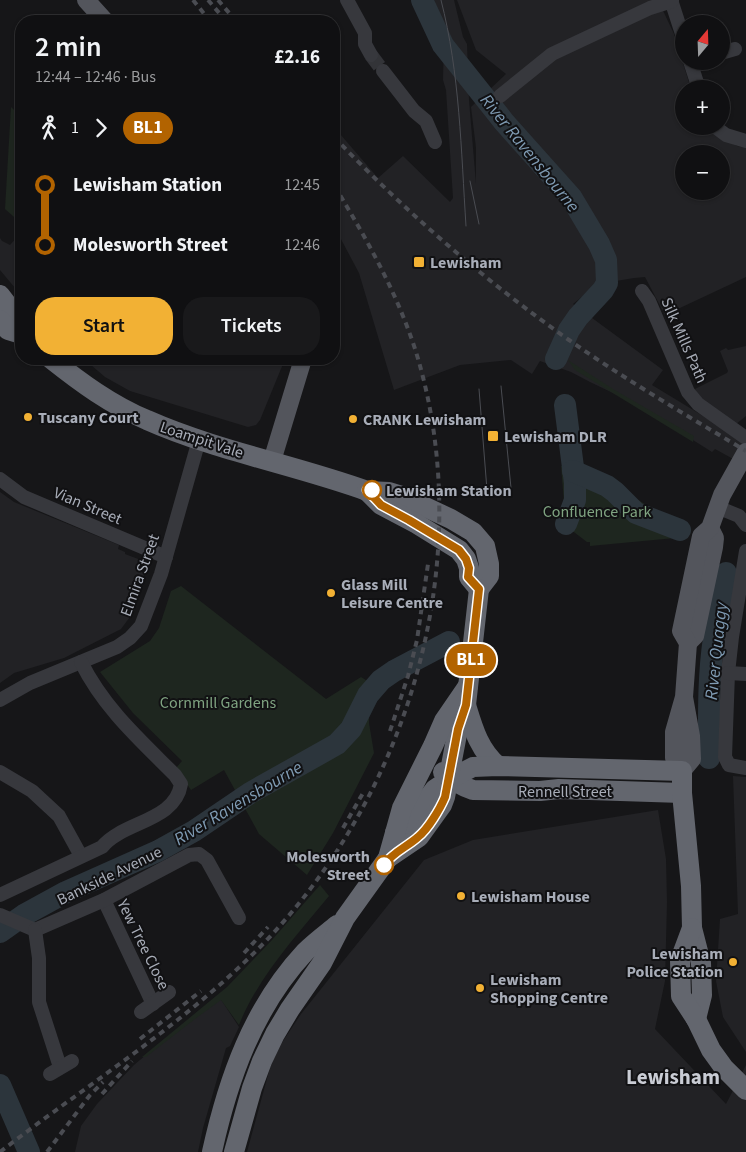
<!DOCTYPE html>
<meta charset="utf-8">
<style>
:root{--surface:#101012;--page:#19191b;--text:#f1f3f6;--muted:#9c9d9f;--line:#303032;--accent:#f2b134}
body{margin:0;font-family:"Source Sans 3",sans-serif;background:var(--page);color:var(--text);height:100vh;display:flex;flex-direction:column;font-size:19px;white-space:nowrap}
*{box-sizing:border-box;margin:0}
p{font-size:16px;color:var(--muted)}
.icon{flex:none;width:28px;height:28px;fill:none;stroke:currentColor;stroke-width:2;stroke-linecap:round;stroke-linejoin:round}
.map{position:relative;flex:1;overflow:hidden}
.details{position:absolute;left:15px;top:15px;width:325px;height:350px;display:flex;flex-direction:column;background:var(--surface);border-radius:20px;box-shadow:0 1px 4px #0004,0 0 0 1px var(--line)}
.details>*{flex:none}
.badge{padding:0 10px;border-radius:16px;font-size:18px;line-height:32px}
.needle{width:32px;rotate:19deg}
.controls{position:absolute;left:675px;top:15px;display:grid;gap:10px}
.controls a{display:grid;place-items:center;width:55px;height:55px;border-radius:50%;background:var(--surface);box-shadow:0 1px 4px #0004,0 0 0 1px var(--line);font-size:25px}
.map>.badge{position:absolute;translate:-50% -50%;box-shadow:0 0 0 2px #fff}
.legs{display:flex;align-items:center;gap:8px;height:55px;padding:0 20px;font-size:16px}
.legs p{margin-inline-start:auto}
.summary{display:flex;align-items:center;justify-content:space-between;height:85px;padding:0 20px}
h1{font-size:28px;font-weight:600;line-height:38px}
.primary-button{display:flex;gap:10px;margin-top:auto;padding:10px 20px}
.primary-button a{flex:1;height:58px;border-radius:20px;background:var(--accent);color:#111;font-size:20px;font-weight:600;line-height:58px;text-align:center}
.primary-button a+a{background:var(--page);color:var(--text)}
ul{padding:0 20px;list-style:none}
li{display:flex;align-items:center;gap:18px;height:60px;font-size:19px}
li i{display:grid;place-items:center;width:8px;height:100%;margin:0 6px;background:currentColor}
li i::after{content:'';width:12px;height:12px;margin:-6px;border:4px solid;border-radius:50%;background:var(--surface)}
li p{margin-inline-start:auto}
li:first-child i{background:linear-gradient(#0000 50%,currentColor 0)}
li:last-child i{background:linear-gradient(currentColor 50%,#0000 0)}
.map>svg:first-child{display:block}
</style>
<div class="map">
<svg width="746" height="1152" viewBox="0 0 746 1152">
<rect width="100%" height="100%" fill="#161618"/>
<g fill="#222225" fill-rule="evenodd">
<path d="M434,0H454L463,37L467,44L469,100L476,184V148L471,107L506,74L476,50L457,0H658L674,34L691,89H684V126H707L713,133L737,146L746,148V277L665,315L645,277L634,278L598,284L573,304L663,370L652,385L746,442V466L715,449L712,452L634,403L590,382L571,372L540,361L532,374L511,360L460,365L394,390L359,273L334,226V127L378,178L403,156L450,202L453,198L446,90L443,80L444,40ZM684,154H721V191H684Z"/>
<path d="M21,233V295L0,270V238L2,241L10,245Z"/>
<path d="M746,346V416L736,424L700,402L695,389L727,373L728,371L720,351L726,348L728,350Z"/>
<path d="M84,359H285L260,420L256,425L248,427L130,391L105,377Z"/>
<path d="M0,492L14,502L119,545L118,549L125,552V554L146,562L143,572L145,573L135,599V610L121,629L64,658L14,673L0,683Z"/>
<path d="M733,776L746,777V1052L723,1017L716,981L720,919L738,914Z"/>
<path d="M658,810L666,859L667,902L665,981L655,1029L726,1104L746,1065V1152H247L271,1064L281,1044L301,1014L424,860L473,840Z"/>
<path d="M218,995L239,1027L230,1046L226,1048L203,1128L198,1152H75L81,1126L97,1104L134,1065Z"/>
</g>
<g fill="#1e261f">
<path d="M11,107L21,117V223L5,209Z"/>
<path d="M568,360L613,389L694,436L693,442L575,370Z"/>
<path d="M580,464L682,527L675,538L590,546V542H587L566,526L561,466Z"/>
<path d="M181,586L326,699L361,677L369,682V723L374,753L333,833L307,875L259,834L224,770L191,790L176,768L182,761L133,713L100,672L150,641L159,628L171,591Z"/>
<path d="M320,885L329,896C297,935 258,977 239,1025L221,1000L195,1019L146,1057H142L227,987L272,940Z"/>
</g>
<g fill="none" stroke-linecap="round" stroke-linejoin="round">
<g stroke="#2c353c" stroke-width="22">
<path d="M422,0L443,45L504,122L571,197L599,244L606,260L607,283L603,290L578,317L569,330L556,359"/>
<path d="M565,405L575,483V500L566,524"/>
<path d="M573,471L607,486L615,492L636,513L680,530"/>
<path d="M709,758C709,718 708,678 714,638C717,616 722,595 726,573"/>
<path d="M0,932L24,915L66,892L158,851L194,831L250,793L337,744L351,729L368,695L381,680L394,671L449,642"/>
<path d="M0,1085L29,1152"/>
</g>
<path stroke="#333438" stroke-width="14" stroke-dasharray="14 7" stroke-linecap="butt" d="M371,55L383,71"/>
<g stroke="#37383d" stroke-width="14">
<path d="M347,0L365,33V44L371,55"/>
<path d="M671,0L684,40"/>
<path d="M721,53L735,49"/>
<path d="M690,61L699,89"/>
<path d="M383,71L414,111L426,121L435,142"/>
<path d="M500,96L552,54L650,8L672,1"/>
<path d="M714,126L726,135L746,141"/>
<path d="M642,291L649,301L688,392L698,404L746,438"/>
<path d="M0,479L24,497L166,557"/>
<path d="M717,507L739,516L746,525"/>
<path d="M746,551L732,637L728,673L725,757L729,765L746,768"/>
<path d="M728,673L746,674"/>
<path d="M0,700L30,683L117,647L130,638L141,626L161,574L199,440"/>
<path d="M0,772L32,791L59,816L81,856"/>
<path d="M0,895L102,847C123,821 175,822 181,784L175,775C139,739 104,708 81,662"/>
<path d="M104,900L153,1004"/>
<path d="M0,915L35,930"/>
<path d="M35,930L104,900L189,855L199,854L207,860L239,918"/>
<path d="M35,930L39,958V1002L60,1067"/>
<path d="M141,1012L169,992"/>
<path d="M50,1074L72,1061"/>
</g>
<g stroke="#53555c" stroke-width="18">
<path d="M86,0L105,21"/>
<path d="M272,461L303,359"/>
<path d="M688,643L695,636L714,547L715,538L710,528"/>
<path d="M684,697L691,736L692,759L682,771L674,758V732L684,697L688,643L681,631L701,536L710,528L722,495L746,452"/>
</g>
<g stroke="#63666e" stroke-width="20">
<path d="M0,295L20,321L21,329"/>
<path d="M0,320L8,330L21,334"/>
<path d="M51,359C80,382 111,405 147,420C217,451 295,465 367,491L389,492L402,496L451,519L473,532L485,546L489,564V576L479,589"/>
<path d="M367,491L381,505L417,524L459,550L466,559L469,568V577L479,589"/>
<path d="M466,705C473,728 479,750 498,766"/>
<path d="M443,772C451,780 461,786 473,790L540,791L559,789L682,793"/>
<path d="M395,833L414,816L435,789L450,779L473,767L498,766L682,771V793L691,886L692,928L701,963L702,995L696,1019"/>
<path d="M388,858L419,837L442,805L445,797L458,729L466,705L479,589"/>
<path d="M692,928L680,960L681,996L696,1019L711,1050L724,1068L746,1090"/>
<path d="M212,1152C228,1079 253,1008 305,952C315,942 326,934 337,925"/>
<path d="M234,1152L252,1088L262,1061L275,1034L290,1009L322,963L345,918L388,858L402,808L433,746L444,721L468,686"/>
</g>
<g stroke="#4a4c52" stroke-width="1">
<path d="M441,0C460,74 461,150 466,226"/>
<path d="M470,181L479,224"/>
<path d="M501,386L511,488"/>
<path d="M479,389L487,490"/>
</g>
<g stroke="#4a4c52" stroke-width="4" stroke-dasharray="6 5" stroke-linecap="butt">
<path d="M193,0L210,21"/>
<path d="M208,0L226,21"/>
<path d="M218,0L236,21"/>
<path d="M334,137C406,212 484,280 569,340C626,380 686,415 746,451"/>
<path d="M390,731L408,676L417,640L428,564"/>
<path d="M343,828L363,793"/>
<path d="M244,953L268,927"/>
<path d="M140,1039L201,991"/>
<path d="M102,1094L132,1061"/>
<path d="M0,1152C88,1084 183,1025 261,946C410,794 479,558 416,352C397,292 366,238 334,185"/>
<path d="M47,1152L90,1095L103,1082"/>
</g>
</g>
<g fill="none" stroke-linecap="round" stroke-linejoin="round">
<g stroke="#fff" stroke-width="11">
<path id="line-1" d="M372,490H367L381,505L409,520L459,550L466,559L469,568L468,577L479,589L466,705L458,729L445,797C440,809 428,829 418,837C407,847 393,852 384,865"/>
</g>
<use href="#line-1" stroke="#b26300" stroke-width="8"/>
</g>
<g fill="#f2b134" stroke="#111113" stroke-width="2">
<rect x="413" y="256" width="12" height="12" rx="2.5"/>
<circle cx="28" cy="417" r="5"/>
<circle cx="353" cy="419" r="5"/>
<rect x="487" y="430" width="12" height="12" rx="2.5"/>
<circle cx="331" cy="593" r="5"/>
<circle cx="461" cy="896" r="5"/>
<circle cx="733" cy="962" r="5"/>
<circle cx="480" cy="988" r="5"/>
</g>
<g fill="#fff" stroke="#b26300" stroke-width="2.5">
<circle cx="372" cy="490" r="9"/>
<circle cx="384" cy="865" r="9"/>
</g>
<g text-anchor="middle" stroke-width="4" stroke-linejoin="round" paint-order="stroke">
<g font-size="16" font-weight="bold" fill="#a8adb8" stroke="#111113" text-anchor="start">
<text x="430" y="268">Lewisham</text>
<text x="38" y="423">Tuscany Court</text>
<text x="363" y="425">CRANK Lewisham</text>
<text x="504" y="442">Lewisham DLR</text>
<text x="341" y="590">Glass Mill<tspan x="341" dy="18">Leisure Centre</tspan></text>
<text x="471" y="902">Lewisham House</text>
<text x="723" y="959" text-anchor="end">Lewisham<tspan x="723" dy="18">Police Station</tspan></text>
<text x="490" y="985">Lewisham<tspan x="490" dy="18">Shopping Centre</tspan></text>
</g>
<g font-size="16" fill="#a8adb8" stroke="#111113">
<text transform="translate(685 340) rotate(66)" y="6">Silk Mills Path</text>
<text transform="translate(202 439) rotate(18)" y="6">Loampit Vale</text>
<text transform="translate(88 505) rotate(23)" y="6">Vian Street</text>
<text transform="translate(139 575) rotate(-70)" y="6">Elmira Street</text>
<text x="565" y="797">Rennell Street</text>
<text transform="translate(109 875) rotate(-26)" y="6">Bankside Avenue</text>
<text transform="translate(144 944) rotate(64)" y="6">Yew Tree Close</text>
</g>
<g font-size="16" font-weight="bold" fill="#a8adb8" stroke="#111113" text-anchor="start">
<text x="386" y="496">Lewisham Station</text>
<text x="370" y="862" text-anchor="end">Molesworth<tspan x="370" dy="18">Street</tspan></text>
</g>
<g font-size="16" fill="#7fa381" stroke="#111113">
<text x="597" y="517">Confluence Park</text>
<text x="218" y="708">Cornmill Gardens</text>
</g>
<g font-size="18" font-style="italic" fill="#7f9bb3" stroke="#111113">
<text transform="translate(530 153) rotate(51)" y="6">River Ravensbourne</text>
<text transform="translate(716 651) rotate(-84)" y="6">River Quaggy</text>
<text transform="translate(238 803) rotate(-31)" y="6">River Ravensbourne</text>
</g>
<g font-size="21" font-weight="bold" fill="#c9ccd4" stroke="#111113">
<text x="673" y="1084">Lewisham</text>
</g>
</g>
</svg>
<div class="controls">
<a><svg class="needle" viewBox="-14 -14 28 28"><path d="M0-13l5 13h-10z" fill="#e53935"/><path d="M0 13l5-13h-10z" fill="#9c9d9f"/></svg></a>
<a>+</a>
<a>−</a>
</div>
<b class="badge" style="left:471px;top:660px;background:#b26300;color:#fff">BL1</b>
<section class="details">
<div class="summary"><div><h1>2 min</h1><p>12:44 – 12:46 · Bus</p></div><b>£2.16</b></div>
<div class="legs"><svg class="icon" aria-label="walk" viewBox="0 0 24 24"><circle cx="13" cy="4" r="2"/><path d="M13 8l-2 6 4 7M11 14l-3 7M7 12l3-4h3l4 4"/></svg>1<svg class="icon" aria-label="forward" viewBox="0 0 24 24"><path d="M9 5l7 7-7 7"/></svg><b class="badge" style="background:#b26300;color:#fff">BL1</b></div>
<ul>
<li><i style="color:#b26300"></i><b>Lewisham Station</b><p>12:45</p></li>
<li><i style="color:#b26300"></i><b>Molesworth Street</b><p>12:46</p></li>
</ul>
<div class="primary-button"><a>Start</a><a>Tickets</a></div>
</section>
</div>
